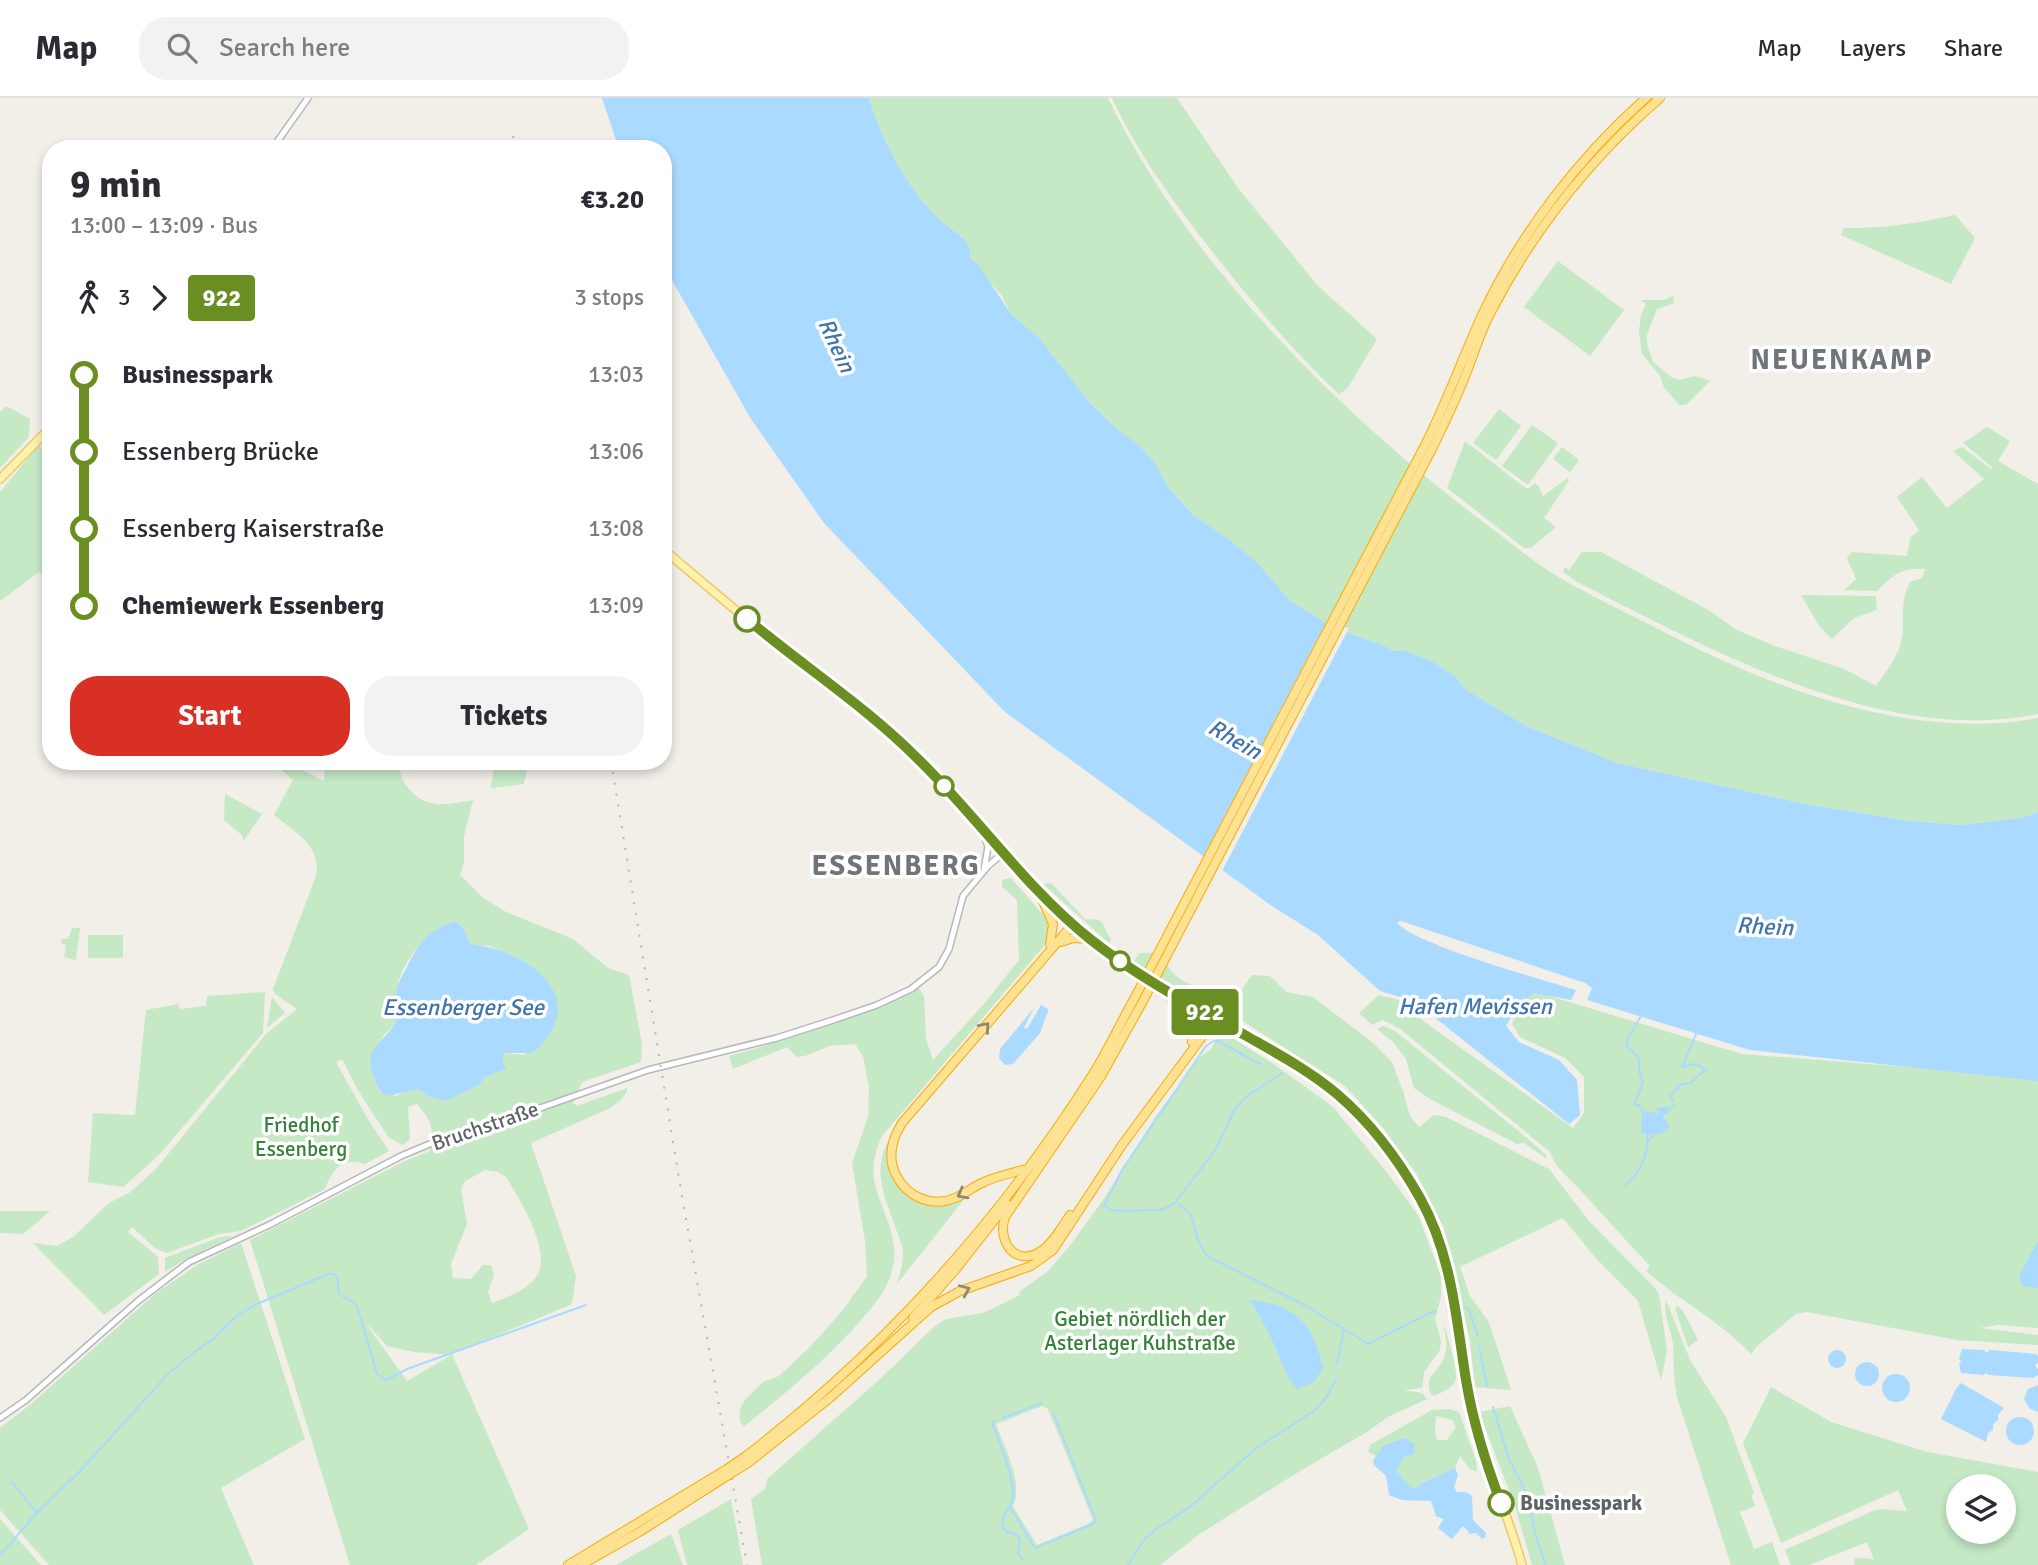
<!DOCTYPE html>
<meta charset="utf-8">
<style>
:root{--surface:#fff;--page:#f2f2f3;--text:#2b2b33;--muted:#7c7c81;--line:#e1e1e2;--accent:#d93025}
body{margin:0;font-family:Signika,sans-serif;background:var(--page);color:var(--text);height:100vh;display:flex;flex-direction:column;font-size:26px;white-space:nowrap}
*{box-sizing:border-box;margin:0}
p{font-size:23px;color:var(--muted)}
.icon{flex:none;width:38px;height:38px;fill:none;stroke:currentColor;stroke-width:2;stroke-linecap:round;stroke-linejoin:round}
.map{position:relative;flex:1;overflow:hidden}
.panel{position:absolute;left:42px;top:42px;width:630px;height:630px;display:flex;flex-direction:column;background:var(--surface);border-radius:28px;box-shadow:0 4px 10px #0003}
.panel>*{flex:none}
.badge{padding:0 14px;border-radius:5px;font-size:24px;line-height:46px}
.controls{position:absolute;left:1946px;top:1376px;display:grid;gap:14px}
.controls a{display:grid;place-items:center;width:70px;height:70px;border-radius:50%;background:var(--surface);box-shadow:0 4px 10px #0003;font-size:35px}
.map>.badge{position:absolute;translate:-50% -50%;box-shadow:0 0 0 4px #fff}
.legs{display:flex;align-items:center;gap:10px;height:77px;padding:0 28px;font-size:23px}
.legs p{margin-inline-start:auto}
.summary{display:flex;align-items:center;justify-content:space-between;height:119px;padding:0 28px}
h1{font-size:38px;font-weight:700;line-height:52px}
.primary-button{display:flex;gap:14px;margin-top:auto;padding:14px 28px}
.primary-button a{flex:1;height:80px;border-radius:28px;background:var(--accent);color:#fff;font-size:28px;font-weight:700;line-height:80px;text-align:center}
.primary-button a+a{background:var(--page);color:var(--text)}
ul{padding:0 28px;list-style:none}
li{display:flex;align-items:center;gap:24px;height:77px;font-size:26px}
li i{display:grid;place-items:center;width:10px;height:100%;margin:0 9px;background:currentColor}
li i::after{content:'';width:18px;height:18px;margin:-9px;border:5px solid;border-radius:50%;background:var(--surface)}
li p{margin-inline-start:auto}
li:first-child i{background:linear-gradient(#0000 50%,currentColor 0)}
li:last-child i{background:linear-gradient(currentColor 50%,#0000 0)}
header{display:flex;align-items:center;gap:42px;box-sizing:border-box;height:98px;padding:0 35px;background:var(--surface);border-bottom:2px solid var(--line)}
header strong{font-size:33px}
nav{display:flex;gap:38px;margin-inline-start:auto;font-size:24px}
.search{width:490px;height:63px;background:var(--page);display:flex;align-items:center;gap:18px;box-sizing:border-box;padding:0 24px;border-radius:28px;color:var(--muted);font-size:26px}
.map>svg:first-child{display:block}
</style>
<header>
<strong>Map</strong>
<div class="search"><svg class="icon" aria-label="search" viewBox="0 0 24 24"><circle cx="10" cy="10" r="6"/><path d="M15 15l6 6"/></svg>Search here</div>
<nav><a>Map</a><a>Layers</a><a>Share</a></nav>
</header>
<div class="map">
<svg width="2038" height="1467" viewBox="0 0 2038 1467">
<rect width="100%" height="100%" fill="#f1efe8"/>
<g fill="#c5e8c5" fill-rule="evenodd">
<path d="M869,0H1108C1184,159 1331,307 1470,414C1500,436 1529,461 1560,480C1596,501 1634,518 1670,537C1778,593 1916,643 2038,620V714L2021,720L1960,727L1903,722L1805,706L1617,665L1526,628L1465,591L1456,579L1432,563L1405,553H1392L1385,548L1334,530L1289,502L1258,465L1227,440L1193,417L1167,388L1155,365L1137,345L1119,333L1091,306L1040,241L1011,216L1002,198L970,160C975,141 948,130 937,119C906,88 882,42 869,0Z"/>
<path d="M1112,0H1177L1238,90L1318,188L1377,241L1347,291L1339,296L1333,291C1289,248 1250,202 1212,153C1174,105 1138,56 1112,0Z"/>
<path d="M1955,117L1975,140L1951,186L1841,137L1844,130C1882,131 1917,125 1955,117Z"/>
<path d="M1558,163L1624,212L1590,258L1524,209Z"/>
<path d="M1673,198L1674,205L1657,211L1647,237V246L1653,264L1671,279L1680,282L1695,278L1710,283L1686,307H1679L1664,289L1660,278L1642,256L1639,233L1641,217L1646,206L1641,202H1664Z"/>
<path d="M6,308L30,321L29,339L0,370V314Z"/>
<path d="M1499,311L1521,328L1496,362L1473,345Z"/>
<path d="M1532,327L1558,345L1528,387L1502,368Z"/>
<path d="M1987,329L2010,343L1998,363L2038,386V616C1882,648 1712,552 1577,484L1563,474L1564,469L1569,472L1582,454H1601L1710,513L1737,532L1772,547L1844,571L1876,588C1886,573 1900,557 1902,539C1905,516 1899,507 1910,484L1922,480L1925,471C1901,469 1893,477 1877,493L1844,492L1856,481L1847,460L1852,454L1907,458L1910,440L1919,432L1897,399L1922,379L1947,410L1984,381L1953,353L1962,349L1991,371L1993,370L1963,345Z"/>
<path d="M1465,343L1520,386L1528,391L1535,385L1539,388L1543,398L1568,380L1569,383L1544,420L1556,429L1531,450H1524L1447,390Z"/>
<path d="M51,345V483L45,482L39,474L0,503V394L36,350Z"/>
<path d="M1562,349L1579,362L1570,374L1553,361Z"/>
<path d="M1801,497L1876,498L1877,512L1854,520L1832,541L1820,529Z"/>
<path d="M286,663L324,683L325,663H398C399,684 415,705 438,706C449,707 461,704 473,702L464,738V764L460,777L482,799L506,814L573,841L608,870L629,877L642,946L641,964L582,984L573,1005L577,1008L627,990V994L620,1003L608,1011L531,1045L576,1178L572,1206L452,1256L529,1431L476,1467H350L250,1142L405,1063L430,1053C434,1033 432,1022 417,1006L408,1009L410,1041L403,1047L389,1040L359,994L342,961L336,964L369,1023L389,1053L365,1066C343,1059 332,1071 325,1091L241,1133L219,1136L167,1155L155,1150L132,1129L128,1134L158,1159L159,1176L104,1217L33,1145L57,1148L73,1139L109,1105L129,1095L155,1072L267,935L297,911L275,896L273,891L316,778C322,748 295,734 274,717L293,682L280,671ZM456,823L463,830L470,847L490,848L508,857L525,957L505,955L501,960L505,966L485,979L479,987L428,998L418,991L407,992L396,998L379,993C369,967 367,955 387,934C392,929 397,924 398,916C400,907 395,899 397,889C403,862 428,830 456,823ZM485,1072L498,1074L506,1079C519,1100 551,1151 538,1176C529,1192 507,1199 492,1205L488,1194L494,1177L491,1167H483L471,1181L453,1180L451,1166L467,1126L461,1091L465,1083ZM364,1223L387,1248L414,1254L451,1257L407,1283Z"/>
<path d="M495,663H529L524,686L491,690Z"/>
<path d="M225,696L262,716L243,744V738L224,722Z"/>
<path d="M1011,780L1051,826L1049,842L882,1038C859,1088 889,1104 894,1150C896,1167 889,1186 879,1200C844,1247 790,1292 744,1328L740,1324V1311L745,1302L763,1284L779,1278L810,1249L843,1212L867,1178L865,1143L852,1065L868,1019L869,990L863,958L855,946L830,948L805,958L797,959L787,949L733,971L729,958C795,939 858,920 919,890L924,899L926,941L933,962L984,906L1019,862L1017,802L1002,789V782Z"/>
<path d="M1051,785L1086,822C1107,819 1100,827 1111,841L1109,845L1043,786Z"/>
<path d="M72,830H80L76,862L64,859L66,847L61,845L62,841H68Z"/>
<rect x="88" y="837" width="35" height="23"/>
<path d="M1166,854C1164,878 1188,886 1207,893L1214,887L1222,889L1213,904L1204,905L1134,864L1139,855Z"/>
<path d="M1252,877L1270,878L1286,894L1313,899L1372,944L1392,964L1403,993L1410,1018L1419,1029L1434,1017L1446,1019L1549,1071L1589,1123L1655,1190L1659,1196L1667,1253L1661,1282L1638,1203L1595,1159L1563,1120L1460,1169L1470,1198L1489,1224L1511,1292L1475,1289L1470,1242L1444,1130L1417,1077L1384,1031L1345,988L1230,915V908Z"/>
<path d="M265,894L263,935L159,1057L123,1089L88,1084L93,1015L135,1017L146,912L178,906L180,911L206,908L207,898Z"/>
<path d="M1536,894L1742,956L1946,972L2038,974V1230L1999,1227L1979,1230L2038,1237V1247L1957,1242L1807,1214L1796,1216L1756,1249L1751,1256C1721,1223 1679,1203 1646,1173L1650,1168C1627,1144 1606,1120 1584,1096C1571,1081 1557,1073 1550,1054L1399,930L1383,922L1372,927L1359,915L1379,897L1407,904L1420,910L1415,917L1573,1030L1584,1015V979L1565,960L1520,939L1512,926L1522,902L1528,895Z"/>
<path d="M272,899L285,915L267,930Z"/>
<path d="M1383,928L1395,933L1527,1040L1546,1057L1547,1061L1524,1045L1517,1046L1430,1001L1414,990L1406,961L1393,944L1377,931Z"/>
<path d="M1220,935H1224L1275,967L1333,1009L1386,1073L1418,1117L1441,1177V1199L1435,1220L1441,1243L1440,1252L1424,1274L1422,1290L1404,1292L1422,1295L1427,1301L1388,1319L1367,1334L1300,1373L1198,1437L1160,1467H762L751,1401L765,1391L767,1381L880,1281L935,1228L946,1221L983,1215L1020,1197L1019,1194L1047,1174L1069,1149L1103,1102L1156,1018L1199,960L1211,951ZM1042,1308L1048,1311L1093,1422L1088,1426L1037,1447L1013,1408C1024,1383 1004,1350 996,1326Z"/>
<path d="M893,1034L890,1051L904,1094L942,1106L965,1100L896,1187C900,1176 903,1166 903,1155C902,1145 898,1137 895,1128C882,1091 871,1070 893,1034Z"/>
<path d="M0,1113H50L23,1136L0,1135Z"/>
<path d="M234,1138L187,1160L165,1174V1160L220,1139Z"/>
<path d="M241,1145L305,1341L221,1390L254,1467H49L0,1412V1330L31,1306L155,1196L197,1167Z"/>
<path d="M1666,1202L1690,1262L1726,1319L1754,1395L1751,1397L1755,1408L1740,1414L1754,1451L1772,1444L1780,1467H1731L1677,1299C1673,1281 1674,1265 1673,1247C1672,1232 1662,1216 1666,1202Z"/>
<path d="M1678,1208L1683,1213L1698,1242L1688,1249L1675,1210Z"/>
<path d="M1443,1224C1447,1236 1457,1269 1456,1280C1454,1290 1442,1294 1434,1298L1431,1296C1423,1279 1438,1274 1444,1260C1449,1248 1445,1236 1443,1224Z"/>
<path d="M1771,1289L1831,1324L1927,1354L2038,1374V1467H1854L1855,1460L1874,1461L1867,1444L1809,1467H1791L1785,1452L1873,1413L1881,1411L1907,1413L1898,1392L1781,1445L1743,1345ZM1958,1388H2004V1433H1958Z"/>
<path d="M1510,1308L1538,1370L1565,1467H1532L1514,1405L1479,1314Z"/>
<path d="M1450,1311L1459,1314L1476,1363L1477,1374L1469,1370L1460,1358L1455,1370L1422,1385L1414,1391C1407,1388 1402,1377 1396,1372L1404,1359L1405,1340L1384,1347L1376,1358L1368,1354L1370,1347L1432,1312ZM1436,1318L1453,1322L1456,1329L1447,1342H1437L1435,1333Z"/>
<path d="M731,1401L743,1467H687L678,1432Z"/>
<path d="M0,1421L41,1467H0Z"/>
<path d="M671,1436L683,1467H616Z"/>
</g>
<g fill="#aadaff">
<path d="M602,0H869C882,42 906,88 937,119C948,131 975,141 970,160L978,166L1011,216L1040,241L1091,306L1119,333L1137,345L1155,365L1167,388L1193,417L1227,440L1258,465L1289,502L1334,530L1385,548L1392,553H1405L1432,563L1456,579L1465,591L1526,628L1617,665L1805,706L1903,722L1960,727L2021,720L2038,714V983L1750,952L1587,902L1592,890L1585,885L1401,823L1397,824C1409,845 1547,883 1576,892L1571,902L1533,895L1516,911L1506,928L1519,944L1559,962L1577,982L1580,1017L1569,1026L1414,903L1380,893L1318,837L1269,806L1005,614L824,425L751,321L673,184L663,160V51H619Z"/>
<path d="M456,823L463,830L470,846C528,852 595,900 533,955H505L502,960L506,971L485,979L479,987L445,1003L428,998L418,991L388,998C380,995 378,991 375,982C360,945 386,947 397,921C401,912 396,904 396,894C397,885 403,877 407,869C418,846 430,830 456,823Z"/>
<path d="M1041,907L1048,911V913L1040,935L1013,966L1005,967L999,960L1000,951L1034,910L1024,930L1027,931Z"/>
<path d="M1667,1009L1669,1014L1663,1018L1669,1029C1662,1039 1652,1036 1641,1035L1642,1014H1654L1659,1018L1656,1010Z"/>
<path d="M2038,1143V1190L2022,1188L2019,1177Z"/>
<path d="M1250,1202C1296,1207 1313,1226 1323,1270L1314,1284L1297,1291L1287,1277L1269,1235Z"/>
<path d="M1962,1251L1984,1252L1986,1255L1990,1252L2036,1256L2038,1258V1264L2035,1268L2038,1271V1277L2033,1280L1989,1277L1986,1275L1984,1277L1961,1275L1959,1266L1961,1263L1959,1260Z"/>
<circle cx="1837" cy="1261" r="9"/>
<circle cx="1867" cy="1276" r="12"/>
<circle cx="1896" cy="1290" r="14"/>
<path d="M1961,1285L2004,1310L1998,1317V1322L1993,1326V1332L1988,1335L1986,1344L1941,1321L1957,1289Z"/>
<path d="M2038,1287V1314L2029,1310L2024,1301L2028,1291Z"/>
<circle cx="2020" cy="1333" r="14"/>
<path d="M1405,1340L1414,1346L1415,1355L1404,1359L1396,1372C1402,1378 1407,1388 1414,1391L1422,1385L1455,1370L1458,1377L1454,1389L1457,1394H1466L1472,1398L1473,1422L1486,1435L1485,1440L1482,1441L1476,1435L1468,1436L1469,1434L1463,1428L1452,1441L1438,1430L1444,1421L1436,1418L1431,1403L1402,1402L1389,1397L1386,1378L1374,1367L1373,1362L1384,1347Z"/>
</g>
<path fill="#f1efe8" d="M1328,521L1336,527L1349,530L1221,775L1202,761Z"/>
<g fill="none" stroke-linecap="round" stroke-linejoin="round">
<g stroke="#aadaff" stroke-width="2">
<path d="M1641,918L1627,942V948L1639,961V973L1643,985L1634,1006L1641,1009L1643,1015"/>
<path d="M1697,934L1682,969L1693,966L1702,969L1704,974"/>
<path d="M1674,1004L1670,999L1680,987L1691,985L1706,971"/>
<path d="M1668,1011L1674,1008"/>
<path d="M1649,1042L1654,1037"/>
<path d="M1625,1087C1640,1076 1650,1053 1647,1035"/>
<path d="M1102,1107L1111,1112L1121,1113L1161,1112L1174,1106L1216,1051L1235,1010L1247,998L1282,975"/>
<path d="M1180,1107L1191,1117L1198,1143L1207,1158L1308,1209L1368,1246L1432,1214H1436"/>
<path d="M1104,1108L1122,1072L1206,948L1214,943H1218L1260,966"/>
<path d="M1464,1209L1469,1212L1478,1238"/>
<path d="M1447,1212H1450"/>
<path d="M1479,1249L1487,1288"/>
<path d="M1337,1266L1344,1233"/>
<path d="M1493,1309L1509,1361L1527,1396L1535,1436L1546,1467"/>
<path d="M1002,1320L1042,1305"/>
<path d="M994,1323L993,1327C1000,1346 1015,1380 1013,1401C1011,1409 1002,1417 1002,1426C1002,1434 1013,1435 1018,1438L1020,1442L1018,1456L1023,1461"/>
<path d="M12,1384L36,1414"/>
<path d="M1010,1409L1035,1450L1093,1426L1096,1423L1054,1316"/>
<path d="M0,1457L37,1415L82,1371L168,1276L193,1255L213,1241L239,1216L257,1206L328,1176H334L337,1180L339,1196L356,1206L358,1211L377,1276L386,1282L407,1271L586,1207"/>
<path d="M1128,1467L1144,1442L1156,1431L1190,1409L1255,1351L1315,1312L1326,1300L1336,1281"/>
</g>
<g stroke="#b5b8bc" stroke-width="8">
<g id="minor">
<path d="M272,51L308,0"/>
<path d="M983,734L988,749L984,772"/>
<path d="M0,1320L26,1302L138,1203L189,1164L269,1127L401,1058L444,1040L543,1009L648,972L777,940L830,923L877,907L911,891L939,869L949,851L963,798L988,768L1003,755"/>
</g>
</g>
<g stroke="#f2c960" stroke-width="10">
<g id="major">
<path d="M0,381L51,329"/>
<path d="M663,451C701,483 739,516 778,546C817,577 860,604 895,639C980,720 1046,820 1148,881"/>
<path d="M1167,893C1223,925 1285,953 1335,994C1396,1044 1439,1119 1454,1195C1463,1239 1465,1283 1476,1326C1488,1374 1509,1419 1522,1467"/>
</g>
</g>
<g stroke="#f9ab00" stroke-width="10">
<g id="highway">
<path d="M1424,349C1446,306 1462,261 1482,217C1520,136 1579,59 1646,0"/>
<path d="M1431,353C1443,328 1456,302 1466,276C1474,256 1480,235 1490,216C1532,134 1590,61 1660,0"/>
<path d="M1039,794L1053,826L1050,846"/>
<path d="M1061,844L1073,840L1090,841"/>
<path d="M1160,889C1175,904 1194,918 1192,941"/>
<path d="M1192,944L1210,917"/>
<path d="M1026,1071C1012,1075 997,1078 984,1084C974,1088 965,1096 955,1100C932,1110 907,1099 896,1077C887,1059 892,1041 902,1025L1073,826"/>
<path d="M1070,1117C1062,1129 1053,1145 1041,1153C1015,1170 997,1143 1005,1119L1100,980L1142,905"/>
<path d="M913,1220L956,1171L1007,1106"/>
<path d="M746,1358C883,1252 1000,1123 1093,976C1108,952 1120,926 1134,901"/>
<path d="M748,1365L831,1299L931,1209L960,1193L1031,1168L1053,1152L1122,1047L1216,920"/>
<path d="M568,1467L727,1371"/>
<path d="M581,1467L641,1433L727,1378"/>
</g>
</g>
<use href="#minor" stroke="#fff" stroke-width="5"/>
<use href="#major" stroke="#fff2af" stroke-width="7"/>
<use href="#highway" stroke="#fde293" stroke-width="8"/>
<g stroke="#b6b7b8" stroke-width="2" stroke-dasharray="2 9" stroke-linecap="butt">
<path d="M513,38L515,51"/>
<path d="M611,663L683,1105"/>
<path d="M684,1109L747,1467"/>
</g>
<g stroke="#f9ab00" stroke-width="10" stroke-linecap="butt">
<g id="highway-bridge">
<path d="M1134,901L1424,349"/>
<path d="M1142,905L1431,353"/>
<path d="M727,1371L746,1358"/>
<path d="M727,1378L748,1365"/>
</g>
</g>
<use href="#highway-bridge" stroke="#fde293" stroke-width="8"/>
</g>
<defs><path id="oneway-chevron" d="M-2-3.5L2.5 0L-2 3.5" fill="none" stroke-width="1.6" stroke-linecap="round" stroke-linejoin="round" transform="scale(1.75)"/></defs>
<g stroke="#8e8975">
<use href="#oneway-chevron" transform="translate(985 929) rotate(-49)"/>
<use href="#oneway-chevron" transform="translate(962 1096) rotate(152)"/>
<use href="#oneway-chevron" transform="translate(965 1192) rotate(-23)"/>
</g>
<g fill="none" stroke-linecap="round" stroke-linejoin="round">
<g stroke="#fff" stroke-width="16">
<path id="line-1" d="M747,521C803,568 865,608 917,660C977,718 1024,788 1090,841C1139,880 1195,909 1250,940C1280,957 1311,974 1337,996C1371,1025 1398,1061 1420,1100C1452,1157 1456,1220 1466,1282C1473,1324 1486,1366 1501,1405"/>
</g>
<use href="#line-1" stroke="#6b8e23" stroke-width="10"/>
</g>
<g fill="#fff" stroke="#6b8e23" stroke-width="3.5">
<circle cx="747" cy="521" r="12"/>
<circle cx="944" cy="688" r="9"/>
<circle cx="1120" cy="863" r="9"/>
<circle cx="1501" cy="1405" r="12"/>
</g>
<g text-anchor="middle" stroke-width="7" stroke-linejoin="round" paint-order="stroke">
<g font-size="21" fill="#348238" stroke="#fff">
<text x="301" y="1034">Friedhof<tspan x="301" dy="24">Essenberg</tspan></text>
<text x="1140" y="1228">Gebiet nördlich der<tspan x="1140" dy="24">Asterlager Kuhstraße</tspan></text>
</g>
<g font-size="21" fill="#5f6368" stroke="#fff">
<text transform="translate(485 1028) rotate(-19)" y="7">Bruchstraße</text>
</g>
<g font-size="21" font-weight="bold" fill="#5f6368" stroke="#fff" text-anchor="start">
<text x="1520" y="1412">Businesspark</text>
</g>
<g font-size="23" font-style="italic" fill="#4174aa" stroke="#fff">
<text transform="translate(837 247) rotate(65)" y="8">Rhein</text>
<text transform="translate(1235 641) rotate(30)" y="8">Rhein</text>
<text transform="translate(1765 828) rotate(3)" y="8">Rhein</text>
<text x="1475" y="916">Hafen Mevissen</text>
<text x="463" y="917">Essenberger See</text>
</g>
<g font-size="28" font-weight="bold" letter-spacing="2" fill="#70757a" stroke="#fff">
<text x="1842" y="271">NEUENKAMP</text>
<text x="896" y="777">ESSENBERG</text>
</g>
</g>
</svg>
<div class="controls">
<a><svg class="icon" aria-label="layers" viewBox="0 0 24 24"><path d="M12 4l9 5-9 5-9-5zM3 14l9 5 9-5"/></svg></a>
</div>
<b class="badge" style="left:1205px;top:914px;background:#6b8e23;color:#fff">922</b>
<section class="panel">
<div class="summary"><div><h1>9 min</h1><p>13:00 – 13:09 · Bus</p></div><b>€3.20</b></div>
<div class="legs"><svg class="icon" aria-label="walk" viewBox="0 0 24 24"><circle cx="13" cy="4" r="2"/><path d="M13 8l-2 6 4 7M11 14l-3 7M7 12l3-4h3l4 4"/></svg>3<svg class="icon" aria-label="forward" viewBox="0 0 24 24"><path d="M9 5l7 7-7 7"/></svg><b class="badge" style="background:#6b8e23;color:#fff">922</b><p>3 stops</p></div>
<ul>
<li><i style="color:#6b8e23"></i><b>Businesspark</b><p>13:03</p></li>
<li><i style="color:#6b8e23"></i><span>Essenberg Brücke</span><p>13:06</p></li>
<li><i style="color:#6b8e23"></i><span>Essenberg Kaiserstraße</span><p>13:08</p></li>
<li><i style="color:#6b8e23"></i><b>Chemiewerk Essenberg</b><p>13:09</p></li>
</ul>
<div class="primary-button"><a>Start</a><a>Tickets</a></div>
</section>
</div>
